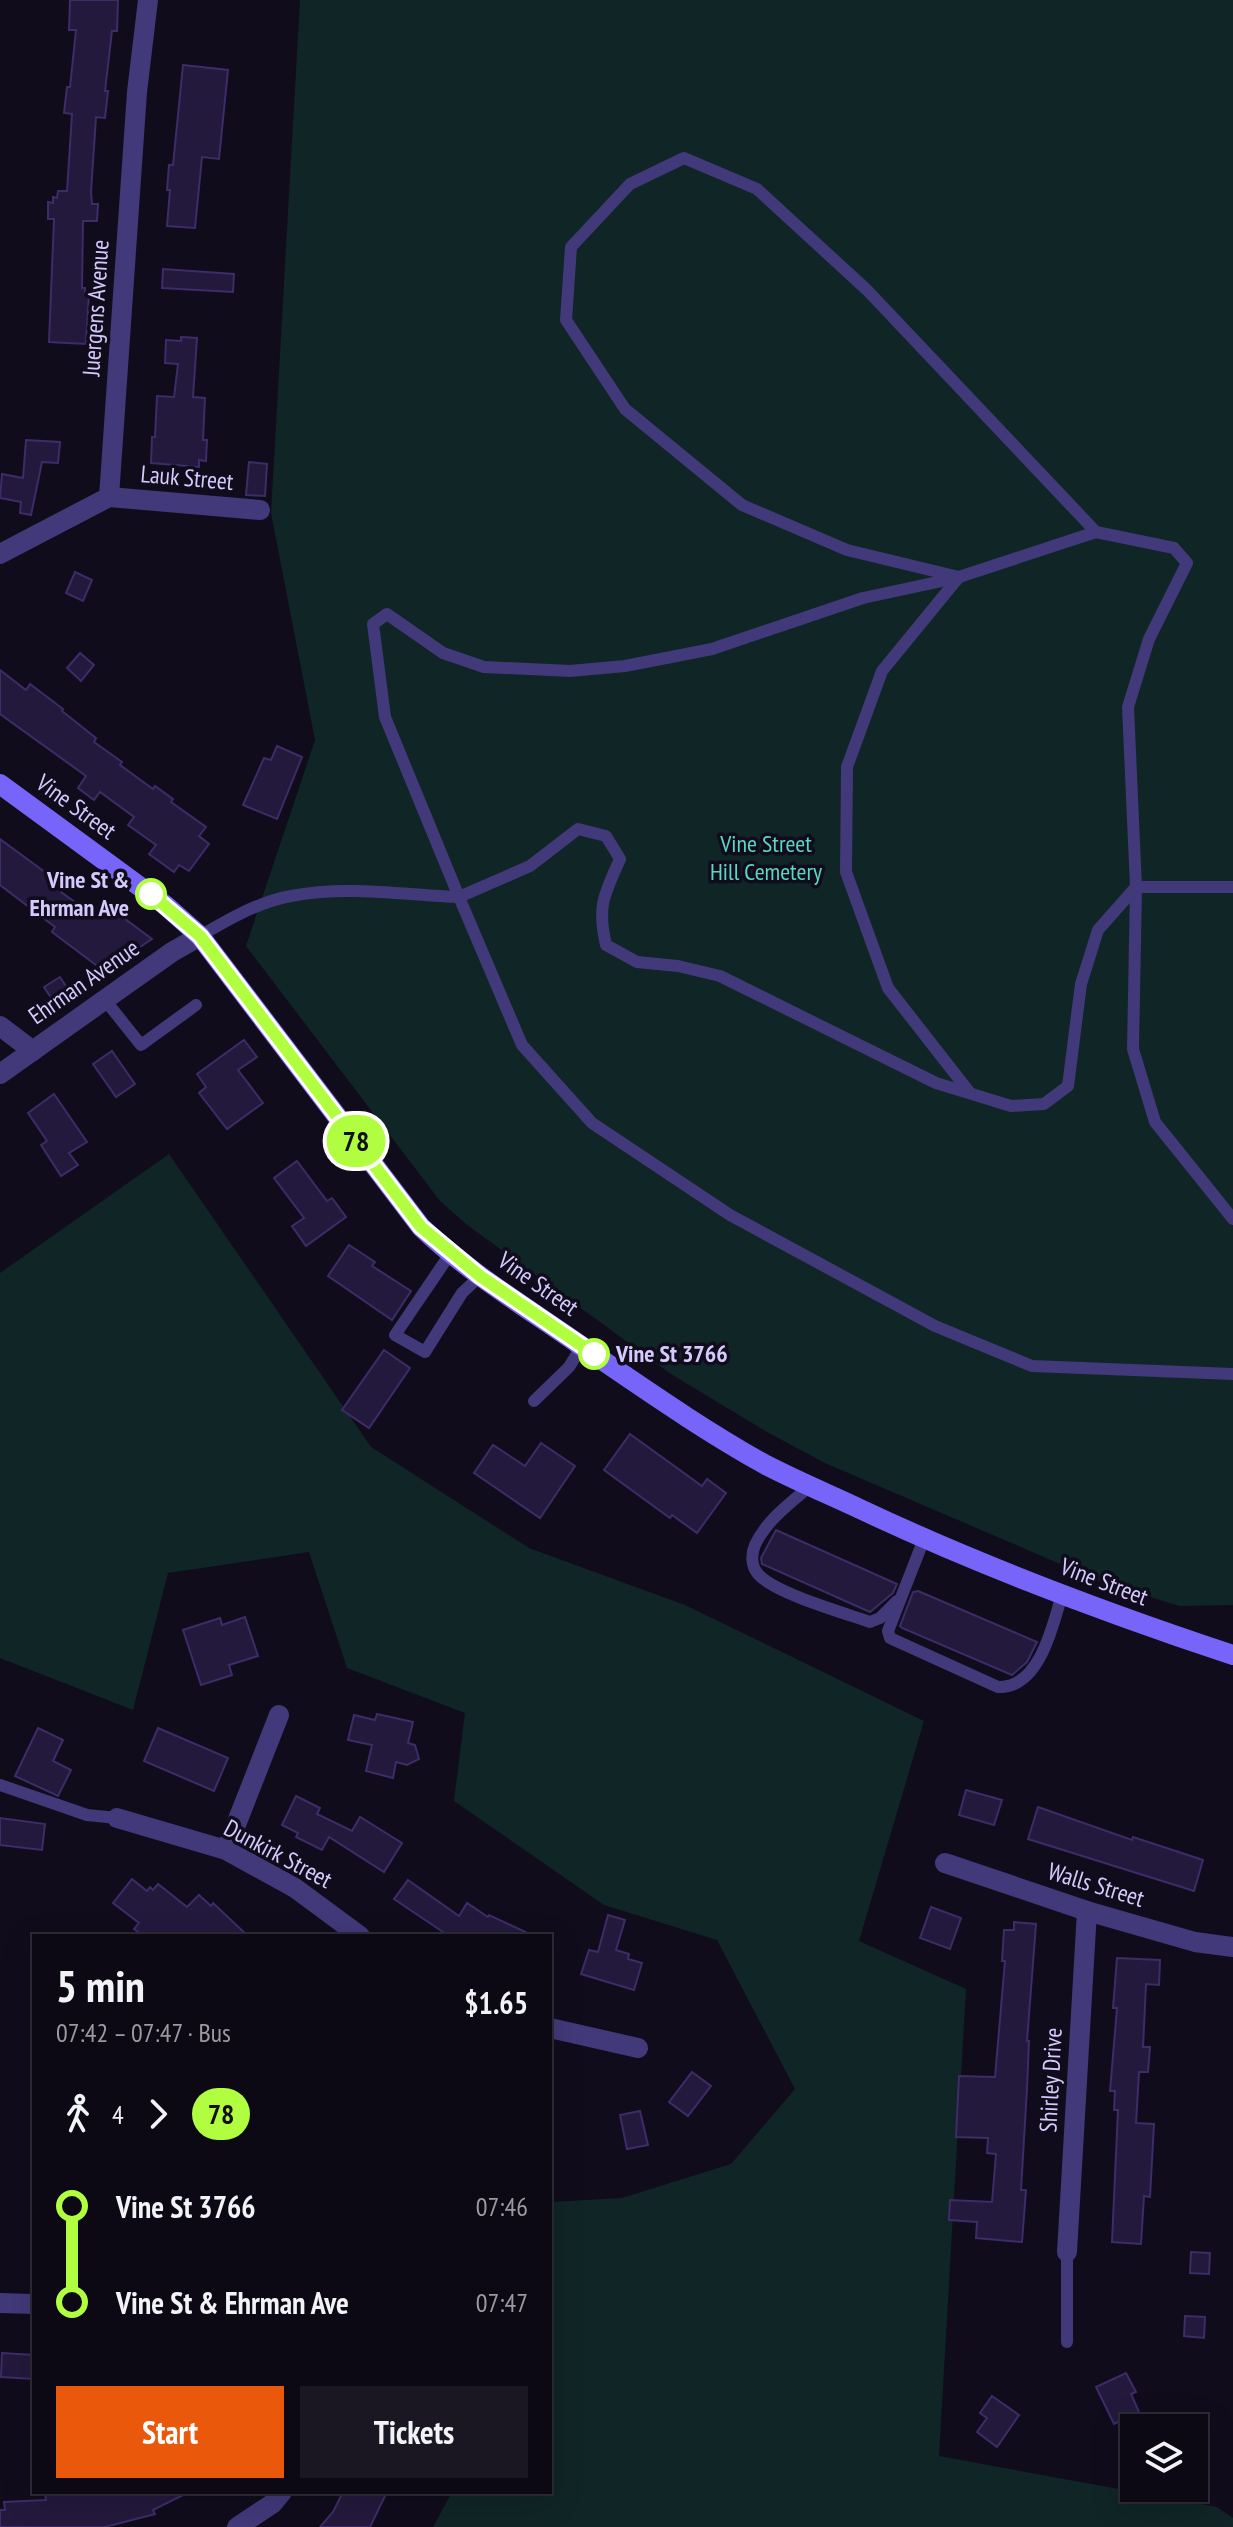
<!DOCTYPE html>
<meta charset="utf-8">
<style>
:root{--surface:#0c0915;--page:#1a1722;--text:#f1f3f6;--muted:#9a9aa0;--line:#2c2a34;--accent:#ea580c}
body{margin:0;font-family:"PT Sans Narrow",sans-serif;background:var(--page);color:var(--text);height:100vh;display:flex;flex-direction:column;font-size:30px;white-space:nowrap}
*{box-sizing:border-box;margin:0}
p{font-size:26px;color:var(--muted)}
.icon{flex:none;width:44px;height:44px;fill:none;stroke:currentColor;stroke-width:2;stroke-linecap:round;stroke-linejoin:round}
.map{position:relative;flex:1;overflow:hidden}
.drawer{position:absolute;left:32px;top:1934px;width:520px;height:560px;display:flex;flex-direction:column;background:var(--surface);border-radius:0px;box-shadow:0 8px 32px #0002,0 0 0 2px var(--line)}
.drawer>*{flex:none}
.badge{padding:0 16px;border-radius:26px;font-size:28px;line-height:52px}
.controls{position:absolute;left:1120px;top:2414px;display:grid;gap:16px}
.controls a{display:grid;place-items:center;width:88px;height:88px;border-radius:0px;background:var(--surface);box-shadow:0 8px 32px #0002,0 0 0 2px var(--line);font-size:40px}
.map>.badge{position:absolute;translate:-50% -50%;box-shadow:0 0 0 4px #fff}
.legs{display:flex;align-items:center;gap:12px;height:88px;padding:0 24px;font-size:26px}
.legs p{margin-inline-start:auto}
.headline{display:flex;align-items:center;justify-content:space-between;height:136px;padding:0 24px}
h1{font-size:44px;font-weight:600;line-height:60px}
.cta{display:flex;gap:16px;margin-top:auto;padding:16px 24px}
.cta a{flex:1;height:92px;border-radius:0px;background:var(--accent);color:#fff;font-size:32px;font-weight:600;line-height:92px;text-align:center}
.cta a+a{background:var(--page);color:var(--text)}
ul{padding:0 24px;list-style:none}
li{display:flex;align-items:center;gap:28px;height:96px;font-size:30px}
li i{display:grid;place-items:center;width:12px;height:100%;margin:0 10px;background:currentColor}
li i::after{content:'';width:20px;height:20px;margin:-10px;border:6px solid;border-radius:50%;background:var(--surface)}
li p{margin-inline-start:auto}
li:first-child i{background:linear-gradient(#0000 50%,currentColor 0)}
li:last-child i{background:linear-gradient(currentColor 50%,#0000 0)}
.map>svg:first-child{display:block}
</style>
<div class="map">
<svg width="1233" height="2527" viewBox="0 0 1233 2527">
<rect width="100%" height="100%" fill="#100c1c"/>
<g fill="#102526">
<path d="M300,0H1233V1605L1179,1606L1100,1581L825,1463L767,1432L671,1374L466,1224L440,1201L246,946L315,740L271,513Z"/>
<path d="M169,1154L371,1447L529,1548L685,1605L924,1721L859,1941L966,1989L939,2456L1217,2507L1233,2518V2527H433L452,2492H550V2202L622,2198L731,2164L795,2089L717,1940L604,1905L454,1801L465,1713L347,1668L309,1552L168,1573L133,1710L0,1658V1273Z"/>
</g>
<g fill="#23193c" stroke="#3d2c67" stroke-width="2">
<path d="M70,0H118L117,31H112L105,91H108L105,118L96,117L91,192L92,204H98L97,221H83L82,288H85V293H89L86,344L49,342L54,219H48V202L53,203V197L57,198L58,191H67L72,114L64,113L67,87H70L76,30H69Z"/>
<path d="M183,65L228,70L219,159L202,157L195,228L167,226L170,190H167L169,165H173Z"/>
<path d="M163,269L234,274L233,292L162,288Z"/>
<path d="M181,337L197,338L193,397L205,398L203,440H207L206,461L199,460V467L151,463L152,437H155L157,396L174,397L178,364L165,363L166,340L181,341Z"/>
<path d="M26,440L60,442L58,463L42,462L31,515L20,513L21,502L0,498L2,474L23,478Z"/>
<path d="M249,462L267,464L265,496L246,495Z"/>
<path d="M75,572L92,580L83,601L66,593Z"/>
<path d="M80,653L94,665L81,681L67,668Z"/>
<path d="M0,670L26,690L30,684L63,709L62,711L96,738L94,742L122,762L120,765L153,789L155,786L173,799L171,802L206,827L199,836L209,844L189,871L179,865L174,872L149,854L156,845L128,825L134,817L100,792L94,800L78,788L86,776L0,714Z"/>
<path d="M277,746L302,757L277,819L243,805L264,758L271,760Z"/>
<path d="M0,839L65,887L61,892L93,915L102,902L152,939L104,971L52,932L55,927L0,885Z"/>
<path d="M60,977L71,994L55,1004L44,987Z"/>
<path d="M244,1040L257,1057L238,1070L263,1103L227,1129L199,1093L206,1087L197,1074Z"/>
<path d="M112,1051L135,1084L116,1097L93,1064Z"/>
<path d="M54,1094L87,1142L69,1153L78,1165L61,1176L41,1145L47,1141L28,1113Z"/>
<path d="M297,1161L327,1201L332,1198L346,1217L306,1246L292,1226L304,1218L274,1178Z"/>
<path d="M349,1245L375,1262L372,1266L411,1291L392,1320L328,1276Z"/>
<path d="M384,1350L410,1368L369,1428L342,1410Z"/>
<path d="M630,1434L702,1486L707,1479L726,1493L697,1533L672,1515L670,1518L604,1470Z"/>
<path d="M541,1443L575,1466L540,1518L474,1473L493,1445L525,1466Z"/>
<path d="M776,1530L897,1584L893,1593L870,1612L762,1564L761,1558Z"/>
<path d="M918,1591L1037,1642L1027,1662L1012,1675L902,1628L900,1626L913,1592Z"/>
<path d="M245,1617L258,1656L229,1665L232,1675L201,1685L183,1630L220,1618L222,1625Z"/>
<path d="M377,1714L413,1722L408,1743L415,1745L419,1759L407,1765L396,1762L393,1778L366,1771L372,1745L348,1740L354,1715L375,1720Z"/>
<path d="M38,1728L63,1740L53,1761L71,1770L58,1796L15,1776Z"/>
<path d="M158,1728L228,1758L214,1791L144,1761Z"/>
<path d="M966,1790L1002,1800L994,1825L959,1815Z"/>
<path d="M296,1796L320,1808L317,1814L352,1831L360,1817L402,1843L384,1872L329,1837L322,1850L296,1837L298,1833L282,1825Z"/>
<path d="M1038,1807L1132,1840L1133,1837L1203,1860L1194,1891L1028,1839Z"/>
<path d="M0,1818L45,1824L42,1850L0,1845Z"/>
<path d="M132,1879L147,1891L150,1887L153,1890L158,1884L187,1907L199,1895L211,1906L213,1903L248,1936H144L134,1929L139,1923L113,1903Z"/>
<path d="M408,1880L459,1916L467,1903L488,1917L489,1915L534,1936H449L394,1899Z"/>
<path d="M931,1907L961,1918L950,1949L920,1938Z"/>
<path d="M608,1915L625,1920L616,1950L629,1954L628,1959L642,1963L634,1990L581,1974L589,1950L598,1952Z"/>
<path d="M1014,1922L1036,1924L1027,2041H1029L1027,2088L1021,2190H1026L1022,2242L976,2238L977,2222L949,2220L950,2200L992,2202L996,2154L987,2153L988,2138L956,2137L959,2076L995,2077L1005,1961H1002L1004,1930H1014Z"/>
<path d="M1117,1958L1160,1960L1159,1985L1146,1984L1143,2047H1150L1148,2072H1139L1136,2123L1154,2124L1150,2197L1144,2196L1141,2244L1112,2242L1118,2110H1114L1115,2091H1110L1117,2008H1113Z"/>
<path d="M692,2072L711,2086L688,2116L669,2102Z"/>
<path d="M640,2111L648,2145L627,2149L620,2115Z"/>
<path d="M1191,2252L1210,2253L1209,2274L1190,2273Z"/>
<path d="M1185,2316L1205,2317L1204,2338L1184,2336Z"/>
<path d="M2,2353L34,2355V2379L1,2377Z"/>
<path d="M1126,2373L1136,2392L1131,2394L1139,2412L1114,2424L1096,2387Z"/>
<path d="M992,2396L1019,2415L997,2447L977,2432L987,2418L980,2413Z"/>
<path d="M57,2492H189L153,2510L155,2514L105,2527H0V2510H5L4,2502L46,2500L45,2493Z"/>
<path d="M343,2492H387L370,2527H320L333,2512Z"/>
</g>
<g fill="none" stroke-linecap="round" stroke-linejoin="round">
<g stroke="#413979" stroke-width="12">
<path d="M1096,532L867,290L757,189L684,158L630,184L571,247L566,320L625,409L742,505L847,550L959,577L1096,532L1174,548L1187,563L1149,639L1128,707L1136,887L1133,1049L1155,1122L1233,1219"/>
<path d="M959,577L882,671L847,767L846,872L888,988L970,1093"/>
<path d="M956,578L863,598L712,649L625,666L570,671L484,667L443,653L387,614L373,624L385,717L459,897L530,866L578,829L606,836L620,859C604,895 597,906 606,945L637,962L678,966L720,976L936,1083L1011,1106L1044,1104L1068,1086L1081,984L1098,930L1136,887H1233"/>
<path d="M200,936C229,919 258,902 291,896C346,885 405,895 459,897L522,1045L592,1123L730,1215L935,1326L1032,1366L1233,1374"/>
<path d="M105,1000L141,1045L196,1005"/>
<path d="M450,1254L395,1335L425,1352L462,1293L480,1276"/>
<path d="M534,1401L569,1367L582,1346"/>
<path d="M809,1487C790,1503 766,1521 755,1545C751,1554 751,1566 758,1574C774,1593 844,1613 870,1622L880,1618L897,1601"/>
<path d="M924,1539L888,1631L890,1638L998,1687C1039,1689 1053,1626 1062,1594"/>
<path d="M0,1785L87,1815L117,1818"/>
<path d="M1067,2252V2342"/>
</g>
<g stroke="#413979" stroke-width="20">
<path d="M109,497L260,510"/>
<path d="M0,554L109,497L137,92L148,0"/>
<path d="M0,1026L33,1051"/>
<path d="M0,1074L172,952L200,936"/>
<path d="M117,1818L226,1850L295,1888L360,1936"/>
<path d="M226,1850L279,1715"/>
<path d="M945,1863L1087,1911L1195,1942L1233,1947"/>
<path d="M550,2028L638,2048"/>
<path d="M1067,2252L1087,1911"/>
<path d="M0,2303L34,2304"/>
<path d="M237,2527L272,2504L282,2492"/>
</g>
<path stroke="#7665f8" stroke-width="20" d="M0,784L165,905L200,936L421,1227C468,1272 524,1306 577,1343C639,1385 701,1429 766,1465C797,1481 828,1494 860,1509C981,1566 1106,1613 1233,1655"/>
</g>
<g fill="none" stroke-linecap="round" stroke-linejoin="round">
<g stroke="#fff" stroke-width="18">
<path id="line-1" d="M151,894L200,936L421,1227L480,1276L594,1354"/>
</g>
<use href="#line-1" stroke="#b1fd40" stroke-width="12"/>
</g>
<g fill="#fff" stroke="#b1fd40" stroke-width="4">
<circle cx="151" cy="894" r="14"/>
<circle cx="594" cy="1354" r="14"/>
</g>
<g text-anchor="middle" stroke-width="7" stroke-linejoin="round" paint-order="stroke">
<g font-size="24" fill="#d4cafd" stroke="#100c1c">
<text transform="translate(96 308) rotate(-86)" y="8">Juergens Avenue</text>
<text transform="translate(187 478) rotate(5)" y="8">Lauk Street</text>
<text transform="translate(76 807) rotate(36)" y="8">Vine Street</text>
<text transform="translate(84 982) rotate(-35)" y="8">Ehrman Avenue</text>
<text transform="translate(538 1284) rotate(35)" y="8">Vine Street</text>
<text transform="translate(1104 1582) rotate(21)" y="8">Vine Street</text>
<text transform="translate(278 1854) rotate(28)" y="8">Dunkirk Street</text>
<text transform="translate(1096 1885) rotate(17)" y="8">Walls Street</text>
<text transform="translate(1051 2080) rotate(-87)" y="8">Shirley Drive</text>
</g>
<g font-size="24" fill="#5ad8c4" stroke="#100c1c">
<text x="766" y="852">Vine Street<tspan x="766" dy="28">Hill Cemetery</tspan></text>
</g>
<g font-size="24" font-weight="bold" fill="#d4cafd" stroke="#100c1c" text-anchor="end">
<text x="129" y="888">Vine St &amp;<tspan x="129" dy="28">Ehrman Ave</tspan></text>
<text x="616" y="1362" text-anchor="start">Vine St 3766</text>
</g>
</g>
</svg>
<div class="controls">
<a><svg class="icon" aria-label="layers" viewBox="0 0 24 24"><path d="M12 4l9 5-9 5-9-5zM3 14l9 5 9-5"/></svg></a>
</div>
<b class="badge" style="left:356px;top:1141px;background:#b1fd40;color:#111">78</b>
<section class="drawer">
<div class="headline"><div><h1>5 min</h1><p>07:42 – 07:47 · Bus</p></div><b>$1.65</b></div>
<div class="legs"><svg class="icon" aria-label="walk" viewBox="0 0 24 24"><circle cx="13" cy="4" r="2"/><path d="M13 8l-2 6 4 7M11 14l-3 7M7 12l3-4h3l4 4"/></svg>4<svg class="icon" aria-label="forward" viewBox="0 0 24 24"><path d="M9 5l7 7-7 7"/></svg><b class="badge" style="background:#b1fd40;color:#111">78</b></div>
<ul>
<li><i style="color:#b1fd40"></i><b>Vine St 3766</b><p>07:46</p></li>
<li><i style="color:#b1fd40"></i><b>Vine St &amp; Ehrman Ave</b><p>07:47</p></li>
</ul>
<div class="cta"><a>Start</a><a>Tickets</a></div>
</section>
</div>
